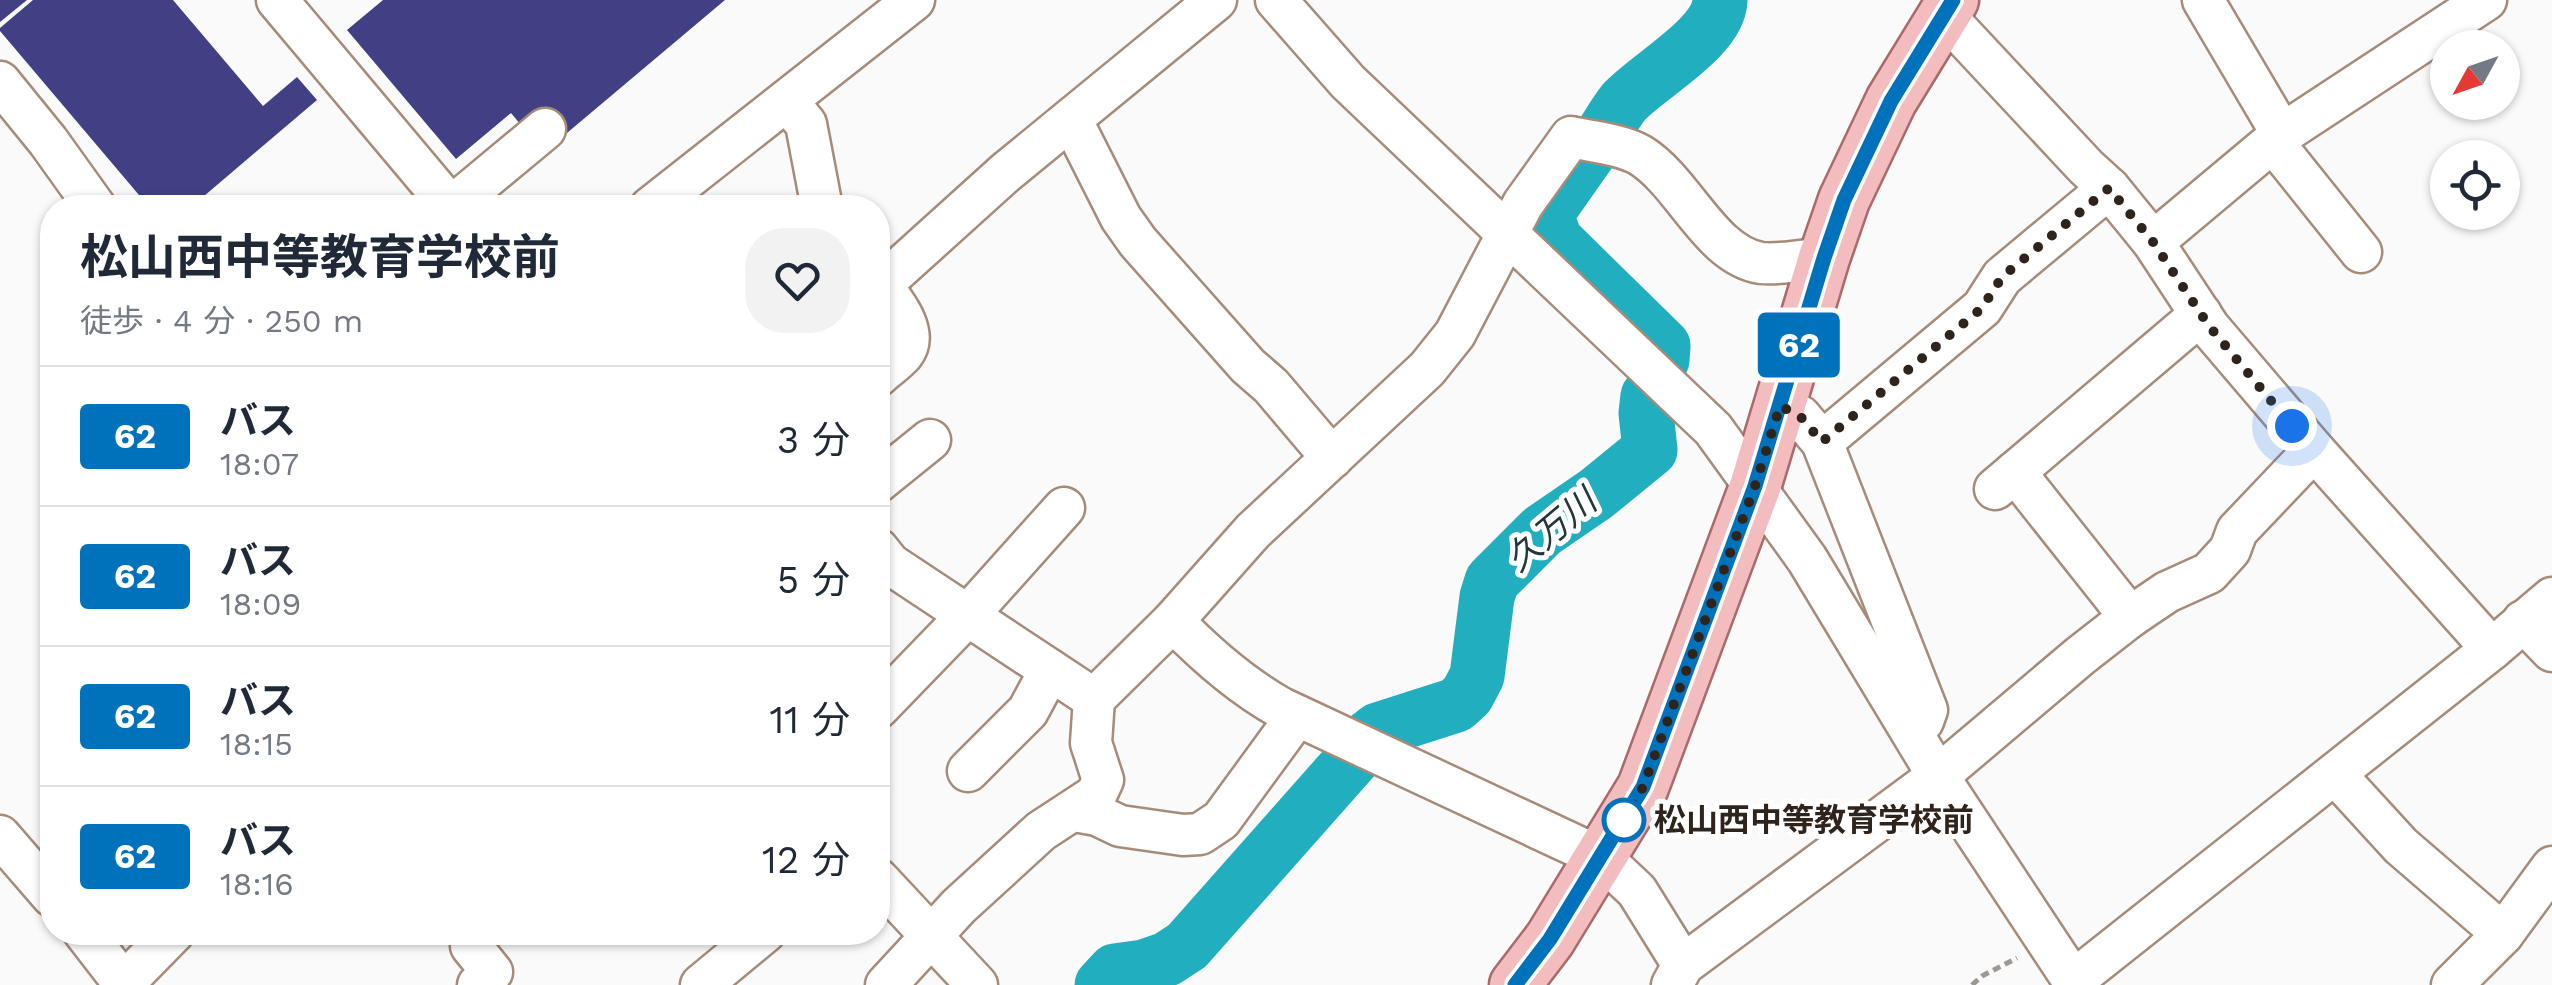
<!DOCTYPE html>
<html lang="ja">
<meta charset="utf-8">
<style>
:root{--surface:#fff;--page:#f2f2f3;--text:#1f2937;--muted:#747a83;--line:#e0e1e3}
body{margin:0;font-family:"Work Sans","Noto Sans JP",sans-serif;background:var(--page);color:var(--text);height:100vh;display:flex;flex-direction:column;font-size:38px;white-space:nowrap}
*{box-sizing:border-box;margin:0}
p{font-size:32px;color:var(--muted)}
.icon{flex:none;width:55px;height:55px;fill:none;stroke:currentColor;stroke-width:2;stroke-linecap:round;stroke-linejoin:round}
.map{position:relative;flex:1;overflow:hidden}
.panel{position:absolute;left:40px;top:195px;width:850px;height:750px;display:flex;flex-direction:column;background:var(--surface);border-radius:40px;box-shadow:0 2px 8px #0004}
.panel>*{flex:none}
.badge{padding:0 20px;border-radius:8px;font-size:35px;line-height:65px}
.needle{width:65px;rotate:230deg}
.buttons{position:absolute;left:2430px;top:30px;display:grid;gap:20px}
.buttons a{display:grid;place-items:center;width:90px;height:90px;border-radius:50%;background:var(--surface);box-shadow:0 2px 8px #0004;font-size:50px}
.you{position:absolute;width:50px;height:50px;margin:-25px;border:8px solid #fff;border-radius:50%;background:#1a73e8;box-shadow:0 0 0 15px #1a73e833}
.map>.badge{position:absolute;translate:-50% -50%;box-shadow:0 0 0 5px #fff}
.round{display:grid;place-items:center;flex:none;width:105px;height:105px;border-radius:40px;background:var(--page)}
.head{display:flex;align-items:center;justify-content:space-between;height:170px;padding:0 40px}
h1{font-size:48px;font-weight:700;line-height:75px}
ul{padding:0;list-style:none}
li{display:flex;align-items:center;gap:30px;height:140px;padding:0 40px;border-top:2px solid var(--line)}
li div{flex:1}
li b{display:block;font-size:38px}
li em{font-style:normal}
li .badge{min-width:110px;font-weight:700;text-align:center}
.map>svg:first-child{display:block}
</style>
<div class="map">
<svg width="2552" height="985" viewBox="0 0 2552 985">
<rect width="100%" height="100%" fill="#fafafa"/>
<g fill="none" stroke-linecap="round" stroke-linejoin="round">
<g stroke="#21aebf" stroke-width="55">
<path d="M1602,135C1609,124 1616,112 1624,102C1649,75 1719,38 1720,0"/>
<path d="M1591,150L1546,214L1555,240L1663,346L1662,360"/>
<path d="M1369,737L1378,730L1456,705L1467,695L1477,676L1487,597L1492,581L1542,531L1596,494L1650,450L1646,413L1648,396"/>
<path d="M1102,985L1115,971L1144,967L1167,959L1187,946L1357,754"/>
</g>
</g>
<g fill="#414085">
<path d="M0,0H27L0,22Z"/>
<path d="M33,0H173L263,106L297,77L317,100L190,208H150L0,31V28Z"/>
<path d="M383,0H725L561,138L538,111L521,125L511,113L456,159L347,30Z"/>
</g>
<g fill="none" stroke-linecap="round" stroke-linejoin="round">
<g stroke="#a78b79" stroke-width="45">
<g id="minor">
<path d="M277,0L451,207"/>
<path d="M1276,0L1348,82L1713,429L1807,559L1938,776L2076,985"/>
<path d="M2203,0L2282,134"/>
<path d="M1943,14L2086,167L2109,188L2153,242L2209,327L2314,450L2492,649"/>
<path d="M0,82L48,141L96,208"/>
<path d="M787,101L806,124L822,208"/>
<path d="M1071,119L1121,218L1138,242L1248,366L1271,386L1332,458"/>
<path d="M2273,142L2361,252"/>
<path d="M450,208L545,129"/>
<path d="M650,208L914,0"/>
<path d="M2153,242L2282,134L2486,0"/>
<path d="M878,281C891,299 921,331 903,354C896,362 885,369 878,376"/>
<path d="M881,285L1005,173L1216,0"/>
<path d="M1780,406L1800,416L1822,442L1927,710L1923,721L1912,732"/>
<path d="M1822,442L1982,308L2002,277L2109,188"/>
<path d="M2015,472L2130,617"/>
<path d="M878,482L930,440"/>
<path d="M1995,489L2201,314"/>
<path d="M878,549L890,564L1094,699L1173,621"/>
<path d="M2523,621L2552,651"/>
<path d="M878,708L968,615L1064,508"/>
<path d="M968,771L1028,711L1050,670"/>
<path d="M2335,774L2401,846L2503,934"/>
<path d="M1075,811L1097,815L1120,826L1183,835L1200,834L1221,820L1297,716"/>
<path d="M0,836L52,896"/>
<path d="M878,879L977,985"/>
<path d="M84,932L125,985"/>
<path d="M471,946L492,972L478,985"/>
<path d="M1683,965L1637,891L1602,858L1281,708C1240,685 1206,655 1173,621L1253,531L1427,369L1455,334L1523,204L1571,137C1593,142 1621,144 1640,155C1684,182 1710,255 1761,263C1779,265 1806,260 1824,258"/>
<path d="M2073,981L2492,649L2552,598"/>
<path d="M124,983L174,932"/>
<path d="M701,985L765,932"/>
<path d="M886,985L959,906L1041,831L1096,795L1103,780L1091,743L1094,699"/>
<path d="M1672,985L1683,965L1938,776L2080,656L2130,617L2167,592L2209,573L2230,550L2237,531L2314,450"/>
<path d="M2452,985L2503,934L2552,867"/>
</g>
</g>
<g stroke="#a96a69" stroke-width="55">
<path id="major" d="M1515,985L1550,939L1643,787L1755,487L1824,258L1844,200L1891,101L1953,0"/>
</g>
<path stroke="#9d9894" stroke-width="5" stroke-dasharray="8 5" stroke-linecap="butt" d="M1972,985L1982,976L2017,958"/>
<use href="#minor" stroke="#fff" stroke-width="40"/>
<use href="#major" stroke="#f3bcbe" stroke-width="50"/>
</g>
<g fill="none" stroke-linecap="round" stroke-linejoin="round">
<g stroke="#fff" stroke-width="22">
<path id="line" d="M1515,985L1550,939L1643,787L1755,486L1824,258L1844,200L1891,101L1953,0"/>
</g>
<use href="#line" stroke="#0072bc" stroke-width="15"/>
<path stroke="#2f241c" stroke-width="10" stroke-dasharray="0 18" d="M1624,820L1643,787L1755,486L1780,406L1800,416L1822,442L1982,308L2002,277L2109,188L2153,242L2209,326L2292,426"/>
</g>
<circle fill="#fff" stroke="#0072bc" stroke-width="5" cx="1624" cy="820" r="20"/>
<g text-anchor="middle" stroke-width="10" stroke-linejoin="round" paint-order="stroke">
<g font-size="32" font-weight="bold" fill="#2f241c" stroke="#fff" text-anchor="start">
<text x="1654" y="831">松山西中等教育学校前</text>
</g>
<g font-size="35" font-style="italic" fill="#21373a" stroke="#fff">
<text transform="translate(1551 530) rotate(-40)" y="12">久万川</text>
</g>
</g>
</svg>
<div class="buttons">
<a><svg class="needle" viewBox="-14 -14 28 28"><path d="M0-13l5 13h-10z" fill="#e53935"/><path d="M0 13l5-13h-10z" fill="#747a83"/></svg></a>
<a><svg class="icon" aria-label="locate" viewBox="0 0 24 24"><circle cx="12" cy="12" r="6"/><path d="M12 2v4M12 18v4M2 12h4M18 12h4"/></svg></a>
</div>
<div class="you" style="left:2292px;top:426px"></div>
<b class="badge" style="left:1799px;top:345px;background:#0072bc;color:#fff">62</b>
<section class="panel">
<div class="head"><div><h1>松山西中等教育学校前</h1><p>徒歩 · 4 分 · 250 m</p></div><a class="round"><svg class="icon" aria-label="heart" viewBox="0 0 24 24"><path d="M12 20l-8-8c-3-5 5-10 8-4 3-6 11-1 8 4z"/></svg></a></div>
<ul>
<li><span class="badge" style="background:#0072bc;color:#fff">62</span><div><b>バス</b><p>18:07</p></div><em>3 分</em></li>
<li><span class="badge" style="background:#0072bc;color:#fff">62</span><div><b>バス</b><p>18:09</p></div><em>5 分</em></li>
<li><span class="badge" style="background:#0072bc;color:#fff">62</span><div><b>バス</b><p>18:15</p></div><em>11 分</em></li>
<li><span class="badge" style="background:#0072bc;color:#fff">62</span><div><b>バス</b><p>18:16</p></div><em>12 分</em></li>
</ul>
</section>
</div>
